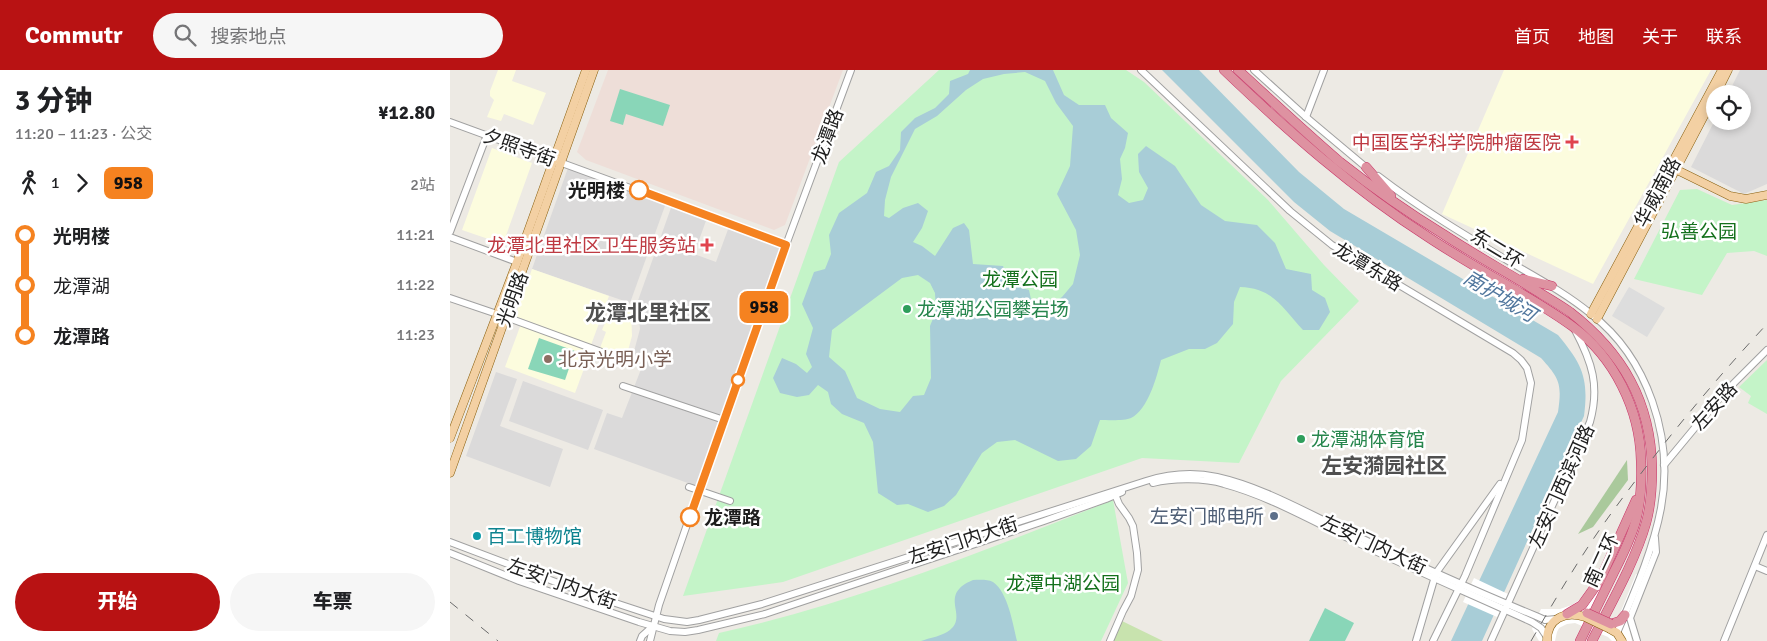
<!DOCTYPE html>
<html lang="zh">
<meta charset="utf-8">
<style>
:root{--surface:#fff;--page:#f6f6f6;--text:#202124;--muted:#757577;--accent:#b81213}
body{margin:0;font-family:Signika,"Noto Sans SC",sans-serif;background:var(--page);color:var(--text);height:100vh;display:flex;flex-direction:column;font-size:19px;white-space:nowrap}
*{box-sizing:border-box;margin:0}
p{font-size:16px;color:var(--muted)}
.icon{flex:none;width:28px;height:28px;fill:none;stroke:currentColor;stroke-width:2;stroke-linecap:round;stroke-linejoin:round}
.map{position:relative;flex:1;overflow:hidden}
.sheet{display:flex;flex-direction:column;background:var(--surface);width:450px}
.sheet>*{flex:none}
.badge{padding:0 10px;border-radius:8px;font-size:18px;line-height:32px}
.fabs{position:absolute;left:1256px;top:15px;display:grid;gap:10px}
.fabs a{display:grid;place-items:center;width:45px;height:45px;border-radius:50%;background:var(--surface);box-shadow:0 2px 8px #0003;font-size:25px}
.map>.badge{position:absolute;translate:-50% -50%;box-shadow:0 0 0 2px #fff}
.legs{display:flex;align-items:center;gap:8px;height:55px;padding:0 15px;font-size:16px}
.legs p{margin-inline-start:auto}
.overview{display:flex;align-items:center;justify-content:space-between;height:85px;padding:0 15px}
h1{font-size:28px;font-weight:800;line-height:38px}
.primary-button{display:flex;gap:10px;margin-top:auto;padding:10px 15px}
.primary-button a{flex:1;height:58px;border-radius:30px;background:var(--accent);color:#fff;font-size:20px;font-weight:800;line-height:58px;text-align:center}
.primary-button a+a{background:var(--page);color:var(--text)}
ul{padding:0 15px;list-style:none}
li{display:flex;align-items:center;gap:18px;height:50px;font-size:19px}
li i{display:grid;place-items:center;width:8px;height:100%;margin:0 6px;background:currentColor}
li i::after{content:'';width:12px;height:12px;margin:-6px;border:4px solid;border-radius:50%;background:var(--surface)}
li p{margin-inline-start:auto}
li:first-child i{background:linear-gradient(#0000 50%,currentColor 0)}
li:last-child i{background:linear-gradient(currentColor 50%,#0000 0)}
header{display:flex;align-items:center;gap:30px;box-sizing:border-box;height:70px;padding:0 25px;background:var(--accent);color:#fff}
header strong{font-size:24px}
nav{display:flex;gap:28px;margin-inline-start:auto;font-size:18px}
.search{width:350px;height:45px;background:var(--page);display:flex;align-items:center;gap:12px;box-sizing:border-box;padding:0 18px;border-radius:28px;color:var(--muted);font-size:19px}
main{display:flex;flex:1;min-height:0}
.map>svg:first-child{display:block}
</style>
<header>
<strong>Commutr</strong>
<div class="search"><svg class="icon" aria-label="search" viewBox="0 0 24 24"><circle cx="10" cy="10" r="6"/><path d="M15 15l6 6"/></svg>搜索地点</div>
<nav><a>首页</a><a>地图</a><a>关于</a><a>联系</a></nav>
</header>
<main>
<section class="sheet">
<div class="overview"><div><h1>3 分钟</h1><p>11:20 – 11:23 · 公交</p></div><b>¥12.80</b></div>
<div class="legs"><svg class="icon" aria-label="walk" viewBox="0 0 24 24"><circle cx="13" cy="4" r="2"/><path d="M13 8l-2 6 4 7M11 14l-3 7M7 12l3-4h3l4 4"/></svg>1<svg class="icon" aria-label="forward" viewBox="0 0 24 24"><path d="M9 5l7 7-7 7"/></svg><b class="badge" style="background:#f58220;color:#111">958</b><p>2站</p></div>
<ul>
<li><i style="color:#f58220"></i><b>光明楼</b><p>11:21</p></li>
<li><i style="color:#f58220"></i><span>龙潭湖</span><p>11:22</p></li>
<li><i style="color:#f58220"></i><b>龙潭路</b><p>11:23</p></li>
</ul>
<div class="primary-button"><a>开始</a><a>车票</a></div>
</section>
<div class="map">
<svg width="1317" height="571" viewBox="0 0 1317 571">
<rect width="100%" height="100%" fill="#edeae4"/>
<g fill="#dbdada">
<path d="M1290,0H1317V114L1294,124L1241,97L1265,50V51H1292V24H1278Z"/>
<path d="M118,98L216,133L180,233L82,199Z"/>
<path d="M222,135L257,148L244,184L266,192L280,154L332,172L246,416L144,379L157,343L172,348L195,289L183,285L190,259L188,244L185,239Z"/>
<path d="M46,302L67,309L50,356L113,379L100,417L16,386Z"/>
<path d="M73,311L153,340L138,380L59,351Z"/>
</g>
<g fill="#fcfcde">
<path d="M48,0H66L62,11L96,23L83,55L54,44L51,51L37,47L44,30L40,26V21Z"/>
<path d="M1054,0H1261L1143,214L992,144Z"/>
<path d="M42,78L82,93L53,174L12,160Z"/>
<path d="M82,199L159,226L141,275L65,246Z"/>
<path d="M164,231L181,236L182,266L176,288L150,278L156,262L152,260Z"/>
<path d="M71,254L141,280L125,323L55,297Z"/>
</g>
<path fill="#eeded8" d="M158,0H393L335,155L324,160L136,90L127,82Z"/>
<path fill="#c8e3ae" d="M672,551L713,571H663Z"/>
<path fill="#aac99c" d="M1177,390L1178,410L1143,457L1128,464Z"/>
<g fill="#c4f4c8">
<path d="M489,0H676L694,12L818,130L874,195L909,231L831,311L789,393L692,388L333,512L233,526L389,92Z"/>
<path d="M1247,119L1282,135L1317,130V186L1304,181L1277,183L1252,225L1184,209L1230,120Z"/>
<path d="M1317,290V344L1298,333L1301,326L1289,317Z"/>
<path d="M663,430L678,513L651,571H266L269,563C404,533 534,481 663,430Z"/>
</g>
<g fill="#89d6b8">
<path d="M170,19L220,35L213,56L176,44L173,55L160,51Z"/>
<path d="M89,268L125,281L115,310L78,299Z"/>
<path d="M875,538L904,553L895,571H859Z"/>
</g>
<path fill="#ddd" d="M1179,217L1215,238L1197,267L1162,246Z"/>
<g fill="#a8cdd7" fill-rule="evenodd">
<path d="M520,0H603L614,25L629,35H655L661,48L678,63L675,78L670,89L672,109L668,125L679,133L693,130L698,118L689,102L688,84L696,76L725,96L751,135L775,151L807,155L825,173L836,199L861,204L862,220L875,228L880,242L869,260H853C832,237 823,218 790,217L784,232L783,254L767,273L755,279H739L711,290C707,306 698,340 681,348C675,351 658,350 650,350L641,376L626,389L608,391L565,370L547,372L532,383L506,425L494,436L478,442L458,434L447,435L428,423L423,372L414,353L392,344L381,334L378,322L368,315L359,325L347,327L330,323L323,308L332,288L346,294L357,303L362,297L356,284L363,258L352,234L364,202L375,199L381,184L379,165L389,143L417,123L426,102L439,96L450,80L451,62L465,48L485,38L499,24L500,11L518,4ZM575,2L595,11L606,33L623,56L620,96L607,124L626,160L630,185L623,214L612,227L595,239L582,234L579,220L562,215L553,196L523,194L519,160L514,153L503,158L485,186L472,176L463,172L472,158L478,141L468,133L453,138L439,148L434,146L435,130L441,107L465,59L487,46L516,20L533,9L554,4ZM468,205L480,213L485,223L486,241L480,256L481,308L474,325L463,326L450,342L430,339L407,328L395,301L379,287L382,260L452,208Z"/>
<path d="M712,0H749L849,102L894,139L1108,265C1132,294 1139,308 1134,346L1032,571H1001L1108,342C1112,314 1110,309 1091,288L880,161L844,132Z"/>
<path d="M523,510C529,510 537,509 543,512C558,522 563,555 567,571H471C479,568 493,566 500,560C519,545 487,525 523,510Z"/>
</g>
<g fill="#fff">
<path d="M1161,478L1169,482L1140,539L1162,550L1163,548L1169,546L1186,504L1194,507L1177,550L1182,571H1162L1158,567L1125,553L1117,554L1109,558L1107,562L1105,571H1089L1082,559L1091,539H1110L1122,535L1139,523Z"/>
<path d="M1024,508L1058,524L1047,547L1013,532Z"/>
</g>
<g fill="none" stroke-linecap="round" stroke-linejoin="round">
<g stroke="#a1a1a1" stroke-width="8">
<g id="minor">
<path d="M691,0L840,141L882,175L1063,283L1071,290L1077,298L1081,313L1072,370L1015,506L983,571"/>
<path d="M804,0L856,47L918,99"/>
<path d="M856,47L874,0"/>
<path d="M0,52L336,175"/>
<path d="M928,106C971,139 1018,167 1065,195C1091,210 1118,225 1141,244C1198,288 1224,368 1211,438C1203,481 1184,523 1167,563"/>
<path d="M0,162L37,65"/>
<path d="M0,167L67,192"/>
<path d="M0,228L47,244"/>
<path d="M56,247L179,292"/>
<path d="M173,316L274,350"/>
<path d="M1214,395L1272,325L1317,280"/>
<path d="M703,413C722,408 755,408 774,414C819,426 864,452 906,472C964,500 1023,525 1082,552L1091,558L1097,567"/>
<path d="M239,417L280,431"/>
<path d="M0,472L132,522L214,549L237,552L249,550L312,534L696,411C719,404 744,402 767,407C812,417 855,442 896,461C959,491 1022,520 1086,546L1095,550L1106,549"/>
<path d="M0,483L69,511L189,552L220,561L235,562L248,560L315,544L594,451L656,429L672,422"/>
<path d="M1305,496L1317,501"/>
<path d="M190,571L192,566L202,557"/>
<path d="M200,571L209,535L249,420L336,175L401,0"/>
<path d="M660,571L673,541L681,526L688,500L687,483L683,456L679,448L669,434L664,422"/>
<path d="M966,571L986,503L1050,414"/>
<path d="M1041,571L1140,352C1150,316 1142,292 1125,260"/>
<path d="M1187,571L1180,548L1206,482L1205,468"/>
<path d="M1274,571L1317,465"/>
</g>
</g>
<g stroke="#895f0d" stroke-width="9">
<g id="major">
<path d="M1266,24L1278,0"/>
<path d="M1225,99L1280,126L1296,129L1317,125"/>
<path d="M1141,244L1272,0"/>
<path d="M1147,249L1265,25"/>
<path d="M0,368L67,192L136,0"/>
<path d="M0,403L144,0"/>
<path d="M1160,559L1167,563L1172,571"/>
<path d="M1097,571C1097,548 1115,541 1135,547"/>
</g>
</g>
<g stroke="#c83467" stroke-width="10">
<g id="highway">
<path d="M774,0C838,61 903,119 978,167C1005,185 1033,201 1062,218C1082,230 1103,242 1122,256C1164,287 1190,339 1191,391C1192,411 1191,430 1186,450C1181,469 1172,486 1163,504C1152,526 1141,549 1130,571"/>
<path d="M788,0C822,31 855,62 890,92C923,118 957,142 993,164C1020,182 1049,198 1077,215C1091,224 1106,232 1120,242C1173,283 1201,332 1202,399C1202,417 1201,435 1196,453C1185,492 1160,535 1142,571"/>
<path d="M916,97L941,126"/>
<path d="M1073,209L1102,216"/>
<path d="M1117,544L1132,535L1150,510L1186,430"/>
<path d="M1161,554L1170,551L1175,545"/>
</g>
</g>
<use href="#minor" stroke="#fff" stroke-width="6"/>
<use href="#major" stroke="#f3d0a3" stroke-width="8"/>
<use href="#highway" stroke="#de92a1" stroke-width="9"/>
<g stroke="#6b6b6b" stroke-width="1" stroke-dasharray="10 10" stroke-linecap="butt">
<path d="M0,532L48,571"/>
<path d="M1081,571C1106,528 1131,485 1160,445C1208,379 1261,314 1317,254"/>
</g>
<g stroke="#895f0d" stroke-width="9" stroke-linecap="butt">
<path id="major-bridge" d="M1135,547L1160,559"/>
</g>
<g stroke="#c83467" stroke-width="10" stroke-linecap="butt">
<path id="highway-bridge" d="M1137,543L1161,554"/>
</g>
<use href="#major-bridge" stroke="#f3d0a3" stroke-width="8"/>
<use href="#highway-bridge" stroke="#de92a1" stroke-width="9"/>
</g>
<g fill="none" stroke-linecap="round" stroke-linejoin="round">
<g stroke="#fff" stroke-width="11">
<path id="line-1" d="M189,120L336,175L240,447"/>
</g>
<use href="#line-1" stroke="#f58220" stroke-width="8"/>
</g>
<g fill="#e0444e" stroke="#fff" stroke-width="2">
<path d="M1119.5 64.5h5v5h5v5h-5v5h-5v-5h-5v-5h5z"/>
<path d="M254.5 167.5h5v5h5v5h-5v5h-5v-5h-5v-5h5z"/>
</g>
<g fill="#fff" stroke="#f58220" stroke-width="2.5">
<circle cx="189" cy="120" r="9"/>
<circle cx="288" cy="310" r="6"/>
<circle cx="240" cy="447" r="9"/>
</g>
<g fill="#2e9e5b" stroke="#fff" stroke-width="2">
<circle cx="457" cy="239" r="5"/>
<circle cx="851" cy="369" r="5"/>
</g>
<circle fill="#8d6e63" stroke="#fff" stroke-width="2" cx="98" cy="289" r="5"/>
<circle fill="#5c6f8a" stroke="#fff" stroke-width="2" cx="824" cy="446" r="5"/>
<circle fill="#0f9aa8" stroke="#fff" stroke-width="2" cx="27" cy="466" r="5"/>
<g text-anchor="middle" stroke-width="5" stroke-linejoin="round" paint-order="stroke">
<g font-size="19" fill="#1d1d1d" stroke="#fff">
<text transform="translate(377 66) rotate(-70)" y="7">龙潭路</text>
<text transform="translate(69 77) rotate(20)" y="7">夕照寺街</text>
<text transform="translate(1207 122) rotate(-62)" y="7">华威南路</text>
<text transform="translate(1047 178) rotate(31)" y="7">东二环</text>
<text transform="translate(918 196) rotate(31)" y="7">龙潭东路</text>
<text transform="translate(62 229) rotate(-70)" y="7">光明路</text>
<text transform="translate(1264 336) rotate(-48)" y="7">左安路</text>
<text transform="translate(1111 416) rotate(-66)" y="7">左安门西滨河路</text>
<text transform="translate(513 470) rotate(-18)" y="7">左安门内大街</text>
<text transform="translate(924 474) rotate(25)" y="7">左安门内大街</text>
<text transform="translate(1151 490) rotate(-65)" y="7">南二环</text>
<text transform="translate(112 513) rotate(20)" y="7">左安门内大街</text>
</g>
<g font-size="19" fill="#be3a42" stroke="#fff" text-anchor="end">
<text x="1111" y="79">中国医学科学院肿瘤医院</text>
<text x="246" y="182">龙潭北里社区卫生服务站</text>
</g>
<g font-size="19" font-weight="bold" fill="#1d1d1d" stroke="#fff" text-anchor="end">
<text x="175" y="127">光明楼</text>
<text x="254" y="454" text-anchor="start">龙潭路</text>
</g>
<g font-size="19" fill="#15711d" stroke="#fff">
<text x="1249" y="168">弘善公园</text>
<text x="570" y="216">龙潭公园</text>
<text x="613" y="520">龙潭中湖公园</text>
</g>
<g font-size="19" fill="#27864d" stroke="#fff" text-anchor="start">
<text x="467" y="246">龙潭湖公园攀岩场</text>
<text x="861" y="376">龙潭湖体育馆</text>
</g>
<g font-size="19" fill="#785e54" stroke="#fff" text-anchor="start">
<text x="108" y="296">北京光明小学</text>
</g>
<g font-size="19" fill="#4e5e75" stroke="#fff" text-anchor="end">
<text x="814" y="453">左安门邮电所</text>
</g>
<g font-size="19" fill="#0d838f" stroke="#fff" text-anchor="start">
<text x="37" y="473">百工博物馆</text>
</g>
<g font-size="20" font-style="italic" fill="#50769d" stroke="#fff">
<text transform="translate(1050 226) rotate(31)" y="7">南护城河</text>
</g>
<g font-size="21" font-weight="bold" fill="#505050" stroke="#fff">
<text x="198" y="250">龙潭北里社区</text>
<text x="934" y="403">左安漪园社区</text>
</g>
</g>
</svg>
<div class="fabs">
<a><svg class="icon" aria-label="locate" viewBox="0 0 24 24"><circle cx="12" cy="12" r="6"/><path d="M12 2v4M12 18v4M2 12h4M18 12h4"/></svg></a>
</div>
<b class="badge" style="left:314px;top:237px;background:#f58220;color:#111">958</b>
</div>
</main>
